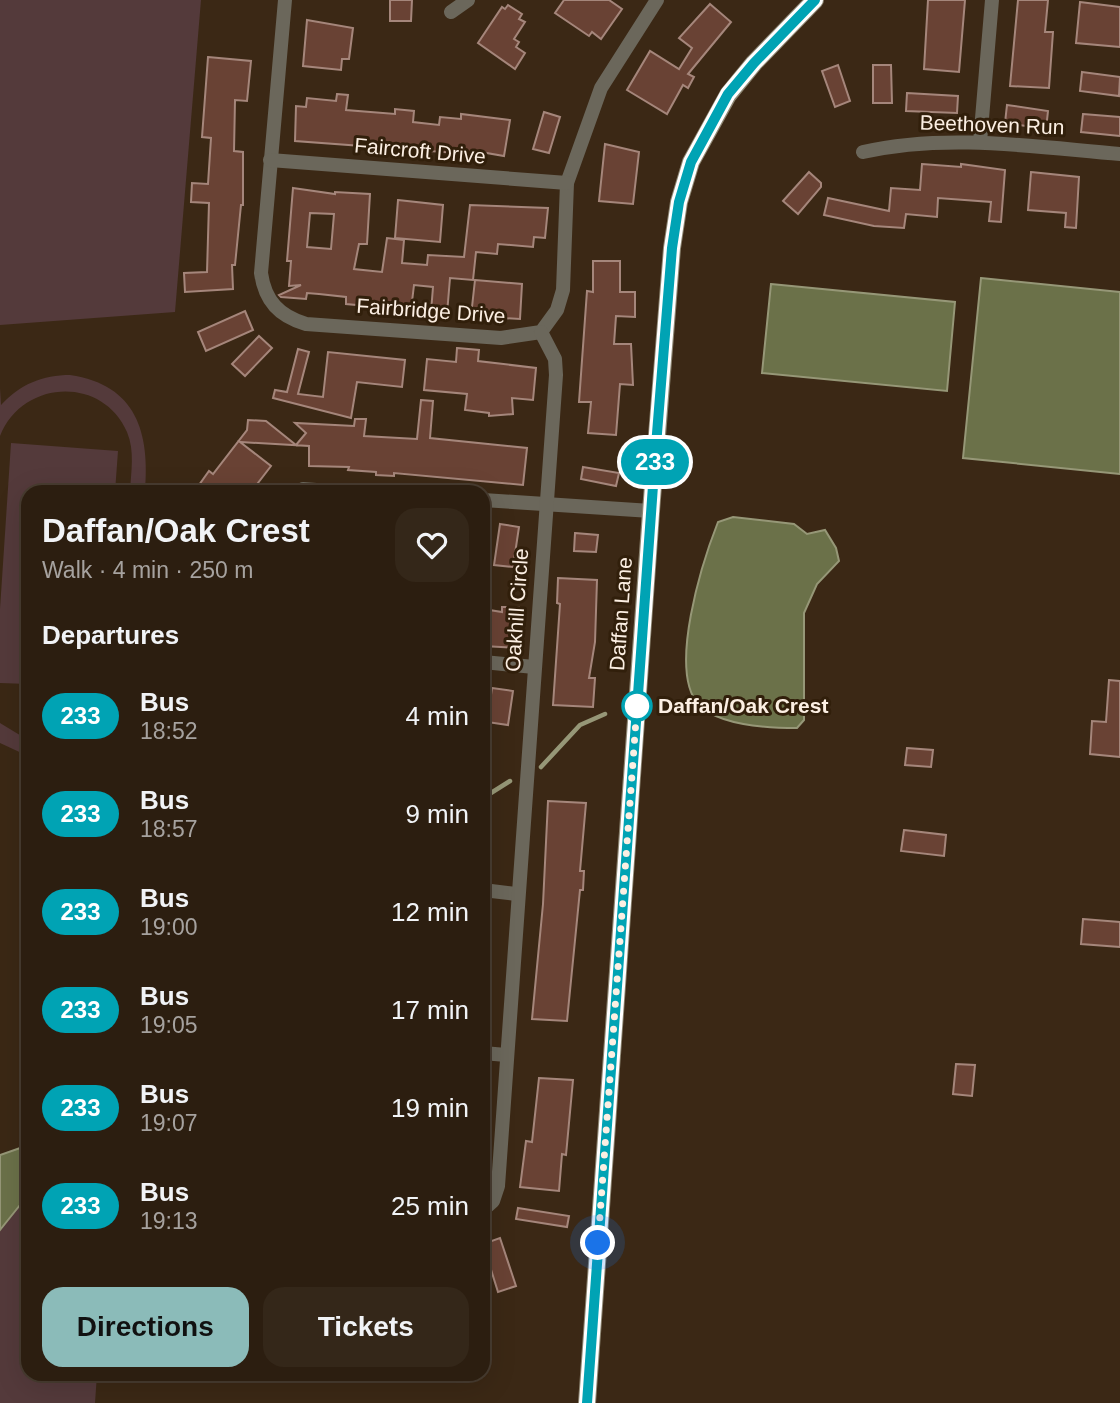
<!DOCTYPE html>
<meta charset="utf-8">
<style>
:root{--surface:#2c1e10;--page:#342719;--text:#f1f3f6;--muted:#a6a29f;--line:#483c30;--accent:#8bbbb9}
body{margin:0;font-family:Helvetica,sans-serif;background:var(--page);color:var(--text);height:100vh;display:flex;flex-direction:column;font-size:26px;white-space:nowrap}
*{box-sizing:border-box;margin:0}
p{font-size:23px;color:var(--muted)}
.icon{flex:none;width:38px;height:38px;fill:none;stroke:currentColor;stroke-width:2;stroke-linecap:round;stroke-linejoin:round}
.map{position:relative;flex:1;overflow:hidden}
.drawer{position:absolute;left:21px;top:485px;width:469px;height:896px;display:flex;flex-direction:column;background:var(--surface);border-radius:21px;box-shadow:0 7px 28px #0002,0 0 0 2px var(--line)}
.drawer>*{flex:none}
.badge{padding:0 14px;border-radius:23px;font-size:24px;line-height:46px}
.you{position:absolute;width:35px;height:35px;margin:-18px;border:5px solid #fff;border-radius:50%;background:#1a73e8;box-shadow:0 0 0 10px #1a73e833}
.map>.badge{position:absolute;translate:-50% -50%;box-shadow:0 0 0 4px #fff}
h2{padding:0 21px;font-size:26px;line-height:63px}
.round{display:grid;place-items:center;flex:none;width:74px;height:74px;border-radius:21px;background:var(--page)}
.summary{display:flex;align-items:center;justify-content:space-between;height:119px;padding:0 21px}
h1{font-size:33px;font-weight:700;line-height:52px}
.cta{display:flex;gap:14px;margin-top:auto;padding:14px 21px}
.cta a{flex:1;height:80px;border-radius:21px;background:var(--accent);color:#111;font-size:28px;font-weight:700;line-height:80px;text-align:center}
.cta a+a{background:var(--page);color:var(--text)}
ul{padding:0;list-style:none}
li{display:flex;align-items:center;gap:21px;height:98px;padding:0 21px}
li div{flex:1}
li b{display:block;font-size:26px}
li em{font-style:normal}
li .badge{min-width:77px;font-weight:700;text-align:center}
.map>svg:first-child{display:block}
</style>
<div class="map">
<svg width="1120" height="1403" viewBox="0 0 1120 1403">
<rect width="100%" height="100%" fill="#3b2815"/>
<g fill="#543a3b">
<path d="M0,0H201L175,312L0,325Z"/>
<path d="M70,375C137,385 150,433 145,492H130C131,472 135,451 127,432C102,375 22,380 0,436V388L1,405C20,384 43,375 70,375Z"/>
<path d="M11,443L118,451L115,492H28V684L0,683V609Z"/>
<path d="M0,723L28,740V756L0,743Z"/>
<path d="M28,1195V1374H97L95,1403H0V1230Z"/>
</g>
<g fill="#6b7149" stroke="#969777" stroke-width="2">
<path d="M981,278L1120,292V474L963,458Z"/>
<path d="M771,284L955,302L947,391L762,373Z"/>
<path d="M733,517L794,524L807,534L825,530L836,548L839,561L817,584L804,613V720L797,728C769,728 720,726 699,705C667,671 703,560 718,522Z"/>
<path d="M26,1146L28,1195L0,1230V1155Z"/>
</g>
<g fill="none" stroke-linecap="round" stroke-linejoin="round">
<g stroke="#969777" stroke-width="4.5">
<path d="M541,767L580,725L605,714"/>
<path d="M483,798L510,781"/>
</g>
</g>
<g fill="#694234" stroke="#a5867b" stroke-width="2" fill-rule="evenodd">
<path d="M390,0H412L411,21H390Z"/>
<path d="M564,0H609L622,9L601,39L592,32L589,36L555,13Z"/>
<path d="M928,0H965L959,72L924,69Z"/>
<path d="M1018,0H1048L1045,32H1053L1049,88L1010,86Z"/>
<path d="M1080,2L1120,7V47L1076,43Z"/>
<path d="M710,4L731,22L688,74L694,77L688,88L683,85L667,114L627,90L650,51L679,69L692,48L679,38Z"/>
<path d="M508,5L522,14L519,19L525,22L514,39L519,42L516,47L525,53L515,69L478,43L502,7L505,9Z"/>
<path d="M307,20L353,28L349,59H342L341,70L303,66Z"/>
<path d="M208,57L251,61L247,101L235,100L234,151L243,152V205H241L235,265H232L233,289L185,292L184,273L207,272L209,203L191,202L192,183L208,184L211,138L202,137Z"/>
<path d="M838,65L850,101L835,107L822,71Z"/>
<path d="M873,65H891L892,103H873Z"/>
<path d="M1082,72L1120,77L1119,96L1080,91Z"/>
<path d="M907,93L958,96L957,113L906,111Z"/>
<path d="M337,94L348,95L346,110L395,114V109L414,111L413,122L439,125L440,117L461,119V114L510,120L504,156L475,151V154L443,152L295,141L296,106L306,107L307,98L336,101Z"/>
<path d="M1007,105L1048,111L1046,129L1005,123Z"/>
<path d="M544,112L560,117L549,153L533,149Z"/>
<path d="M1083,114L1120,117V136L1081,132Z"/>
<path d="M605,144L639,152L633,204L599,201Z"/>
<path d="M922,164L961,167V164L1005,170L1001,222L989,221L991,202L938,198L937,217L906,214L904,228L874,226L824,215L828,198L889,211L891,188L920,190Z"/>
<path d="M809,172L821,183V187L798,214L783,201Z"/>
<path d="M1031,172L1079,177L1076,228L1065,227L1066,213L1028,210Z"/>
<path d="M293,188L335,194V192L370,194L367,244H359L354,269L382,272L387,238L404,240L402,263L427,265L428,255L464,257L470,205L548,208L545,238L534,237L533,247L498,244L497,254L476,252L473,280L450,278L447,314L431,312L433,287L414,285L411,310L346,304V297L319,294L307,293L306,299L281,297L279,295L301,285L289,286L291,261H287ZM310,213L334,214L331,249L307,247Z"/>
<path d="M398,200L443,205L440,242L395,238Z"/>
<path d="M593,261H620V292H635V317L616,316L614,344H631L633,385L620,384L616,435L588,433L591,402H579L587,291L593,292Z"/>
<path d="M475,280L522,284L520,319L471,316Z"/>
<path d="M245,311L253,330L206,351L198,332Z"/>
<path d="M259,336L272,348L245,376L232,364Z"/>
<path d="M457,348L479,350L478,361L536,368L533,400L512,398L513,414L489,416V413L465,410L467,394L424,390L427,359L456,362Z"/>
<path d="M298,349L309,352L298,394L323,397L328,352L405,360L402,387L357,382L351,418L273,398L275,390L287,392Z"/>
<path d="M421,400L433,401L430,438L527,448L523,485L394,473V476L376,475V472L348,470L349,467L309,466V446L240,442L271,466L251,492H194L209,471L213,474L247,430L248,420L266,421L296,445L306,433L295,423L354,426L355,419H366L364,436L417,439Z"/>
<path d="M583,467L619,473L616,486L581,479Z"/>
<path d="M500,524L519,527L513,567L494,565Z"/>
<path d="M575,533L598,535L596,552L574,551Z"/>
<path d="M558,578L597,580L595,642L589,678H595L593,707L553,705L560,604L557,603Z"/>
<path d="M502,607H519L520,648L483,646V609L502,612Z"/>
<path d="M1109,680L1120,681V757L1090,754L1092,721L1106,722Z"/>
<path d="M492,688L513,691L508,725L487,722Z"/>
<path d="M907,748L933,750L931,767L905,765Z"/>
<path d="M548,801L586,803L580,871H584L583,890H580L567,1021L532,1019L543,904Z"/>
<path d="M904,830L946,835L944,856L901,851Z"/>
<path d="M1083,919L1120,922V947L1081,944Z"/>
<path d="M956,1064L975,1065L972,1096L953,1094Z"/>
<path d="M539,1078L573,1080L566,1155L562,1154L559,1191L520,1187L526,1141L532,1142Z"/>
<path d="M518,1208L569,1216L567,1227L516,1219Z"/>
<path d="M500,1238L516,1286L498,1292L483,1244Z"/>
</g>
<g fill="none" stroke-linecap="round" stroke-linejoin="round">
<g stroke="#6b675b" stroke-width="14">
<path d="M285,0L261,273C265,301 279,316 306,324L501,338L541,332L557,310L563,290L567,183L601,88L657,0"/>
<path d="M451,12L468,0"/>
<path d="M980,142L992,0"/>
<path d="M863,152C947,133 1035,147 1120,154"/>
<path d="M270,160L567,183"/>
<path d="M298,492L303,489L343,492"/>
<path d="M483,500L651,511"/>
<path d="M483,662L534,667"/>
<path d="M483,890L516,894"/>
<path d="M483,1053L506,1055"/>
<path d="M483,1210L493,1201L498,1186L556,375L555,359L541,332"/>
</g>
<path stroke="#8e8774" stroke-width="18" d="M587,1403L651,511L672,248L679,202L691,162L728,95L754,63L815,0"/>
</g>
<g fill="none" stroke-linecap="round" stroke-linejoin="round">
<g stroke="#fff" stroke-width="16">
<path id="line" d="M587,1403L655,458L672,248L679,202L691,162L728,94L754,63L815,0"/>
</g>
<use href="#line" stroke="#00a3b4" stroke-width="10"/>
<path stroke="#fcefe3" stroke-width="7" stroke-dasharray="0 12.6" d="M598,1243L637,706"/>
</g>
<circle fill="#fff" stroke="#00a3b4" stroke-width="3.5" cx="637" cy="706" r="14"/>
<g text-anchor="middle" stroke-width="6" stroke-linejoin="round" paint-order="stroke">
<g font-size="21" fill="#fcefe3" stroke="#311f0b">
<text transform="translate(992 125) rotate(2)" y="7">Beethoven Run</text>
<text transform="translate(420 151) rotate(5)" y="7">Faircroft Drive</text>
<text transform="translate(431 311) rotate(4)" y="7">Fairbridge Drive</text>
<text transform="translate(517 610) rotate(-86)" y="7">Oakhill Circle</text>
<text transform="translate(621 614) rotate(-86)" y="7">Daffan Lane</text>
</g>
<g font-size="21" font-weight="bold" fill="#fcefe3" stroke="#311f0b" text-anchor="start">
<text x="658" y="713">Daffan/Oak Crest</text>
</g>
</g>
</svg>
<div class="you" style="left:598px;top:1243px"></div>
<b class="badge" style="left:655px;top:462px;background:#00a3b4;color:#fff">233</b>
<section class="drawer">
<div class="summary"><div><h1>Daffan/Oak Crest</h1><p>Walk · 4 min · 250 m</p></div><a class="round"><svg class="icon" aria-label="heart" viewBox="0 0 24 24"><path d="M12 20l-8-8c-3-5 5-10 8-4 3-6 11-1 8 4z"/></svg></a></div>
<h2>Departures</h2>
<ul>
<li><span class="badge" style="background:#00a3b4;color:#fff">233</span><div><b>Bus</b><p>18:52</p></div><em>4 min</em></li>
<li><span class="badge" style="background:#00a3b4;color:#fff">233</span><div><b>Bus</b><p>18:57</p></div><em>9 min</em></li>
<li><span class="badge" style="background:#00a3b4;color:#fff">233</span><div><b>Bus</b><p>19:00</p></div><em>12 min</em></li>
<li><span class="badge" style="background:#00a3b4;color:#fff">233</span><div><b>Bus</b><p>19:05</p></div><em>17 min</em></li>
<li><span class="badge" style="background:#00a3b4;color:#fff">233</span><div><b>Bus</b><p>19:07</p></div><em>19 min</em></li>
<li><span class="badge" style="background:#00a3b4;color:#fff">233</span><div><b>Bus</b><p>19:13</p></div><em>25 min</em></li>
</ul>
<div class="cta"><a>Directions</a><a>Tickets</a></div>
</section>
</div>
